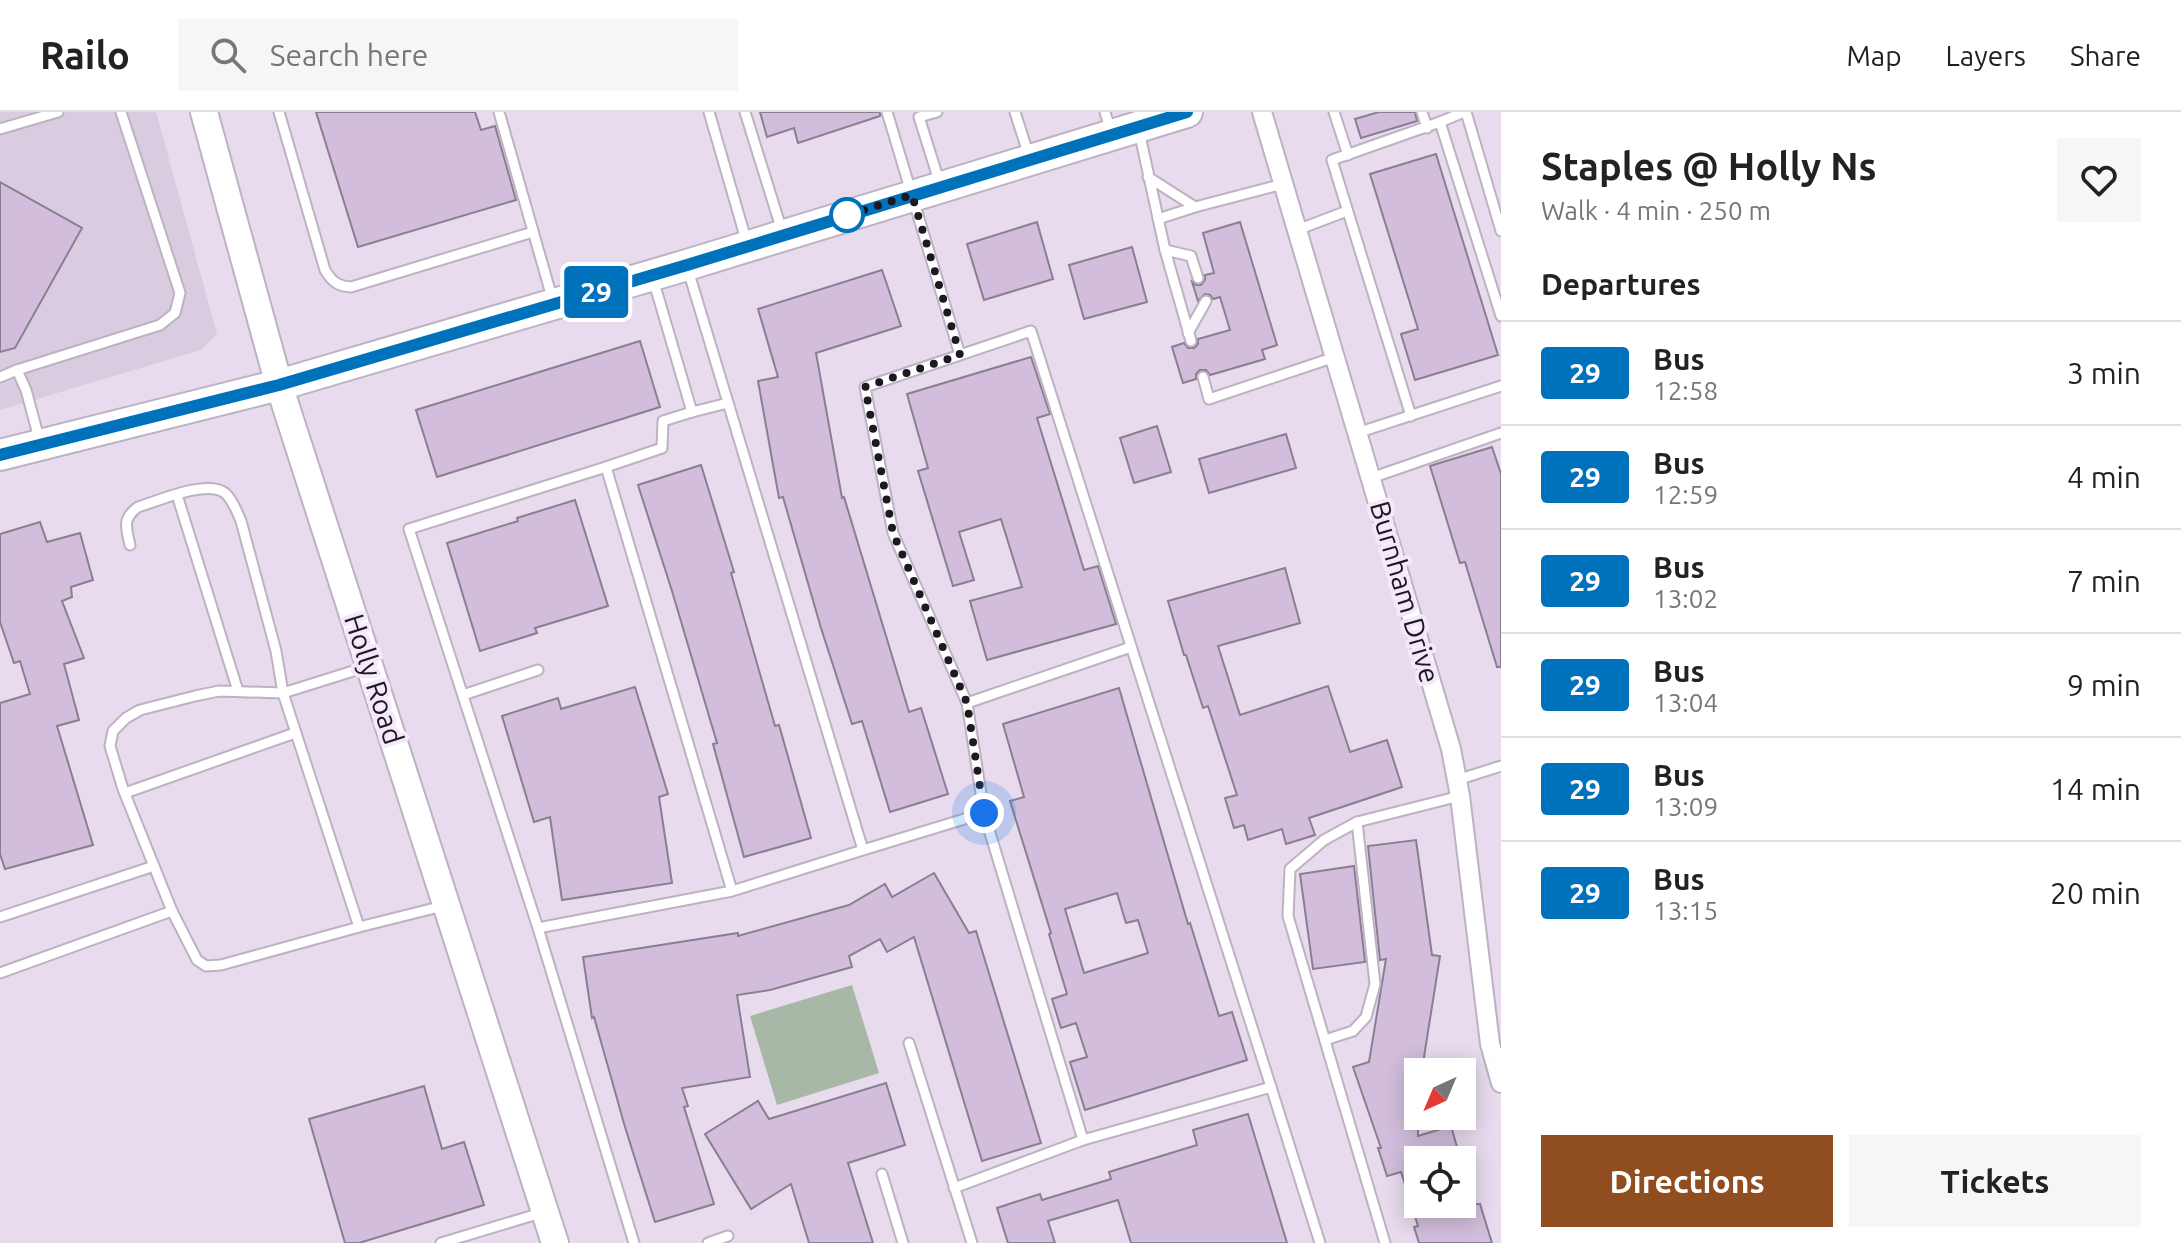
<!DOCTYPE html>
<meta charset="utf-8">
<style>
:root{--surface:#fff;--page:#f6f6f6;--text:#222;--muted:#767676;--line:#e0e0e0;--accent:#904d1f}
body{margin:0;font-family:Ubuntu,sans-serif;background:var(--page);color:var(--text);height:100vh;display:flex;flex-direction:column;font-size:30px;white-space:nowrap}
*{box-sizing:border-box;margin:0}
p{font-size:26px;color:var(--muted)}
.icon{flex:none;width:44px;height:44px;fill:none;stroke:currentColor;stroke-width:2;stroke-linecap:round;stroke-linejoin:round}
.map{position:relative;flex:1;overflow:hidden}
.panel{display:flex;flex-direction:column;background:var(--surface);width:680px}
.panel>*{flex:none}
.badge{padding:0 16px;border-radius:6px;font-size:28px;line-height:52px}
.needle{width:52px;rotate:224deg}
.fabs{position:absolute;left:1404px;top:946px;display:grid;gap:16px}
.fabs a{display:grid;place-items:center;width:72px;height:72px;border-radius:0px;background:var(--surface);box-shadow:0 4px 20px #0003;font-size:40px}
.you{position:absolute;width:40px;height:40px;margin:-20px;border:6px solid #fff;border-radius:50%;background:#1a73e8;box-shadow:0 0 0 12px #1a73e833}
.map>.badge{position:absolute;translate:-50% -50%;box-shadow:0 0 0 4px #fff}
h2{padding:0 40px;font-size:30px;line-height:72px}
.round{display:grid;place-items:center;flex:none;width:84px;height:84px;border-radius:0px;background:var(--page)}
.headline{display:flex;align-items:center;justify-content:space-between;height:136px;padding:0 40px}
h1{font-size:38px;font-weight:700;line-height:60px}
.action{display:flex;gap:16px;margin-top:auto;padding:16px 40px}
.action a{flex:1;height:92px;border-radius:0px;background:var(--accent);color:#fff;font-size:32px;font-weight:700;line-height:92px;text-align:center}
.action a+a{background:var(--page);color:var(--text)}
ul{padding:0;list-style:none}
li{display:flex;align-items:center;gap:24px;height:104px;padding:0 40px;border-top:2px solid var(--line)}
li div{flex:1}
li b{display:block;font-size:30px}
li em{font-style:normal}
li .badge{min-width:88px;font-weight:700;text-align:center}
header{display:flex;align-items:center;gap:48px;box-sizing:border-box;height:112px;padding:0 40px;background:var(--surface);border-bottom:2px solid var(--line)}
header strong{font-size:38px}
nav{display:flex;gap:44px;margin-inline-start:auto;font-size:28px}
.search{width:560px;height:72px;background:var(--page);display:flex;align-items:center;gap:20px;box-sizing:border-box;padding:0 28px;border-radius:0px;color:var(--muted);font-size:30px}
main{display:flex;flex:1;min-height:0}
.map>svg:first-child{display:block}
</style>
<header>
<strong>Railo</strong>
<div class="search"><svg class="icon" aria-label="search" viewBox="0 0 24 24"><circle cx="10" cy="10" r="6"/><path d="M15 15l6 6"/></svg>Search here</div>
<nav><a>Map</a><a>Layers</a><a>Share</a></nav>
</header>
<main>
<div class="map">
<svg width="1501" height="1131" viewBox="0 0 1501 1131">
<rect width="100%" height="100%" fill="#e7dbed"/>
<path fill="#d9cce0" d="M0,0H156L217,222L201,238L0,298Z"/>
<path fill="#a8b8a7" d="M852,873L879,961L777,993L750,904Z"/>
<g fill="#d2bedc" stroke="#8a7f90" stroke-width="2" fill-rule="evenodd">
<path d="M316,0H475L481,18L495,14L516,88L358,135Z"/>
<path d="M760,0H880V4L798,31L794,16L767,25Z"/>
<path d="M1379,0H1415L1417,9L1361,26L1355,7Z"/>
<path d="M1436,42L1498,243L1415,268L1401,222L1418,217L1370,62Z"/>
<path d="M0,70L82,116L15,236L0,240Z"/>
<path d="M1037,110L1053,167L984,188L967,132Z"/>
<path d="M1240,110L1277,233L1262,238L1265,247L1210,263L1206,258H1200L1196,262V267L1183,271L1172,235L1184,231L1188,236H1194L1198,232V227L1230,218L1220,185L1213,187L1210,183L1205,182L1198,189L1192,170L1196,173H1201L1205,168V163L1214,161L1203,121Z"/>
<path d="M1132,135L1147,190L1084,207L1069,153Z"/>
<path d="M882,158L901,214L816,241L842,386L844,385L909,600L921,596L948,682L890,700L862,609L852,612L821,516L783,385L779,386L758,269L778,265L758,197Z"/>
<path d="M640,229L660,295L437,365L416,298Z"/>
<path d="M1031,245L1050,302L1037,306L1084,458L1098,454L1116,512L987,548L970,489L1022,475L1001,407L959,420L974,468L953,474L918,359L928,356L907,282Z"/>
<path d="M1157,314L1171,360L1134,371L1120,326Z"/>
<path d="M1286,322L1296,356L1209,381L1199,347Z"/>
<path d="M1492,335L1501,362V555H1497L1465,450L1460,451L1430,354Z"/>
<path d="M701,353L734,460L731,461L775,614L779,613L811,726L744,745L713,632L717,631L672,479L638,373Z"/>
<path d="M575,388L608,494L535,516L537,521L480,539L447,431L518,409L517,406Z"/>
<path d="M40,410L47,430L80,421L93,468L71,475L72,485L62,489L84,546L64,552L79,608L57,614L93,733L5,757L0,742V591L30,582L20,549L14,551L0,510V422Z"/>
<path d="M1285,456L1300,511L1218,534L1240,603L1328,574L1350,640L1387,628L1402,675L1309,706L1315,723L1286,732L1282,717L1248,728L1244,713L1234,716L1225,686L1237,683L1208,594L1203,596L1186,543H1184L1168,489Z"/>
<path d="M635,575L668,682L659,685L672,771L562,788L550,705L534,710L502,604L558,586L561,597Z"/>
<path d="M1119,576L1188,812L1190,811L1219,904L1232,900L1247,948L1085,998L1070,950L1087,945L1076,911L1061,916L1052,887L1067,882L1049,822L1051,821L1010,689L1024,685L1003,612ZM1117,781L1126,811L1138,808L1148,841L1084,861L1065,797Z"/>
<path d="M1416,728L1432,843L1440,844L1424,945L1429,960H1418V1024L1451,1014L1459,1042L1439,1048H1418V1092H1480L1492,1131H1419L1414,1115L1418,1114L1401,1060L1387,1064L1378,1036H1381L1353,955L1369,950L1386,847L1380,848L1368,734Z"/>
<path d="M1354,754L1365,850L1313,857L1300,762Z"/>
<path d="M934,761L969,821L976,819L1041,1031L982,1049L914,825L887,840L880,827L849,844L852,855L770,878L737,883L750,965L682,976L688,994L684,995L714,1092L655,1110L625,1015L594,905L592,906L583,845L738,821V824L849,793L885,772L892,785Z"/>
<path d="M886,971L905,1033L848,1051L873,1131H809L791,1072L751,1097L705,1022L758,989L769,1007Z"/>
<path d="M424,974L442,1037L464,1030L484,1093L359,1131H345L309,1007Z"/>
<path d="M1248,1002L1287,1131H1131L1118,1088L1048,1109L1055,1131H1008L997,1096L1040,1082L1042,1088L1111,1067L1109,1060L1197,1033L1193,1018Z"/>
</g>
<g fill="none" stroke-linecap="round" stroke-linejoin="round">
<g stroke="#bdb2c3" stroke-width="13">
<g id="service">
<path d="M279,0L325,158C332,170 338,174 351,175L533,120"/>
<path d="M499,0L553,189"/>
<path d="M709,0L747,131"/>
<path d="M745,0L782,119"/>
<path d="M887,0L960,243"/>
<path d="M937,0L919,5L940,72"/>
<path d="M1015,0L1029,44"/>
<path d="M1105,0L1111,20"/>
<path d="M1334,0L1348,43"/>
<path d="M1422,0L1427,16"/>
<path d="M1466,0L1501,119"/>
<path d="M1440,10L1464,0"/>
<path d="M0,17L58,0"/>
<path d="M1139,19L1165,138L1191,229"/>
<path d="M1148,65L1195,95"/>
<path d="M1158,107L1195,95L1283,72"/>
<path d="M1297,118L1347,99"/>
<path d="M1165,138L1191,144L1198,166"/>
<path d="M688,158L863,738L984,701L1083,1028L1271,975L1320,1131"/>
<path d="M653,167L692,300L728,291"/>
<path d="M1188,221L1206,189"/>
<path d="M17,258L160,213L175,201L180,181L121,0"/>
<path d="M0,265L17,258L26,278L40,330"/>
<path d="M1203,265L1209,287L1335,245"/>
<path d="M1411,304L1332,48L1440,10L1501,204"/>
<path d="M1357,321L1501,274"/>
<path d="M606,355L662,336L663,309L692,300"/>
<path d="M1371,366L1501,321"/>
<path d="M177,383L238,579"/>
<path d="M130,433C126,415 122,407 138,395C158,389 207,367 225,381C233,388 237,400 241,409L276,539L283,581L359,815"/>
<path d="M366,555L283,581L219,579L195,584L140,598L126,606L113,619L110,634L123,677L172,799L197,848L206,854L221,853L359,815L443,794"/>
<path d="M463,583L538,558"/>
<path d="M967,591L1131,535"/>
<path d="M1457,668L1501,654"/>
<path d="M125,681L295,621"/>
<path d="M984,701L967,591L893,421L865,275L1031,219L1271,975"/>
<path d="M732,779L538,816L409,417L606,355L732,779L863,738"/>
<path d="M0,805L154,754"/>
<path d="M538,816L634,1131"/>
<path d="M0,861L172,799"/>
<path d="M1325,928L1353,919L1366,905L1375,872L1357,710"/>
<path d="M909,931L972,1131"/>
<path d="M882,1062L903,1131"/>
<path d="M954,1076L1083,1028"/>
<path d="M441,1131L541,1101"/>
<path d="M708,1131L728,1124"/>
<path d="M1385,1131L1288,804L1290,757L1324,728L1357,710L1460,684"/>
</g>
</g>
<g stroke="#bdb2c3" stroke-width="22">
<path id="minor" d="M1262,0L1451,637L1460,684L1490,932L1501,971"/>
</g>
<g stroke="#bdb2c3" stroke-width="30">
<path id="secondary" d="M204,0L279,273L555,1131"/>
</g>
<g stroke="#bdb2c3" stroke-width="34">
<path id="primary" d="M0,343L279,273L687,153L1187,0"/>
</g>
<use href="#service" stroke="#fff" stroke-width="9"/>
<use href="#minor" stroke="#fff" stroke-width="18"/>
<use href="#secondary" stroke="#fff" stroke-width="26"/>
<use href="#primary" stroke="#fff" stroke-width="30"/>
</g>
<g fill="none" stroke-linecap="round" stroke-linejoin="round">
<g stroke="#fff" stroke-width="18">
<path id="line" d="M0,343L279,273L687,153L1187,0"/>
</g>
<use href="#line" stroke="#0072bc" stroke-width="12"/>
<path stroke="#1e1920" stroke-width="8" stroke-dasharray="0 14.4" d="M847,103L835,107L912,83L960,243L865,275L893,421L967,591L984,701"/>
</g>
<circle fill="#fff" stroke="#0072bc" stroke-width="4" cx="847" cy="103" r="16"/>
<g text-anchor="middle" stroke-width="8" stroke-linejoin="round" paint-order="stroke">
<g font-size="28" fill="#1e1920" stroke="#f4e8fa">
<text transform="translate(1405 480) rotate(74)" y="10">Burnham Drive</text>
<text transform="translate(374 567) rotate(72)" y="10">Holly Road</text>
</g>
</g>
</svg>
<div class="fabs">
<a><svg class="needle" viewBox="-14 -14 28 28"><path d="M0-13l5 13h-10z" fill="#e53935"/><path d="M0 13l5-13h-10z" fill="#767676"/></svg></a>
<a><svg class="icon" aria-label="locate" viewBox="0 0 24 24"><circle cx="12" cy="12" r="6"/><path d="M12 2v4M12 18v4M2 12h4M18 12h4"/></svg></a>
</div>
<div class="you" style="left:984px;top:701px"></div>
<b class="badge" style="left:596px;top:180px;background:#0072bc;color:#fff">29</b>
</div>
<section class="panel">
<div class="headline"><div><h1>Staples @ Holly Ns</h1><p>Walk · 4 min · 250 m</p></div><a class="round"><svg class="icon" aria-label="heart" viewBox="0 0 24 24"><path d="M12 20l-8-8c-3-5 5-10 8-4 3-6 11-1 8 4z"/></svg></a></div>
<h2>Departures</h2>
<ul>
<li><span class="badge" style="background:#0072bc;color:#fff">29</span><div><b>Bus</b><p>12:58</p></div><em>3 min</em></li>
<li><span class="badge" style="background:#0072bc;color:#fff">29</span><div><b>Bus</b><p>12:59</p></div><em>4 min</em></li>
<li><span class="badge" style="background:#0072bc;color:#fff">29</span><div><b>Bus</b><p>13:02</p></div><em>7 min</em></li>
<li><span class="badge" style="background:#0072bc;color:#fff">29</span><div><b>Bus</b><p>13:04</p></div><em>9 min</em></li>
<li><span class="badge" style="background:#0072bc;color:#fff">29</span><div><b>Bus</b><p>13:09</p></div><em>14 min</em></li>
<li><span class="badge" style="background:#0072bc;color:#fff">29</span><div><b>Bus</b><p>13:15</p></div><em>20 min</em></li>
</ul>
<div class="action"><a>Directions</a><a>Tickets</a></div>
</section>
</main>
